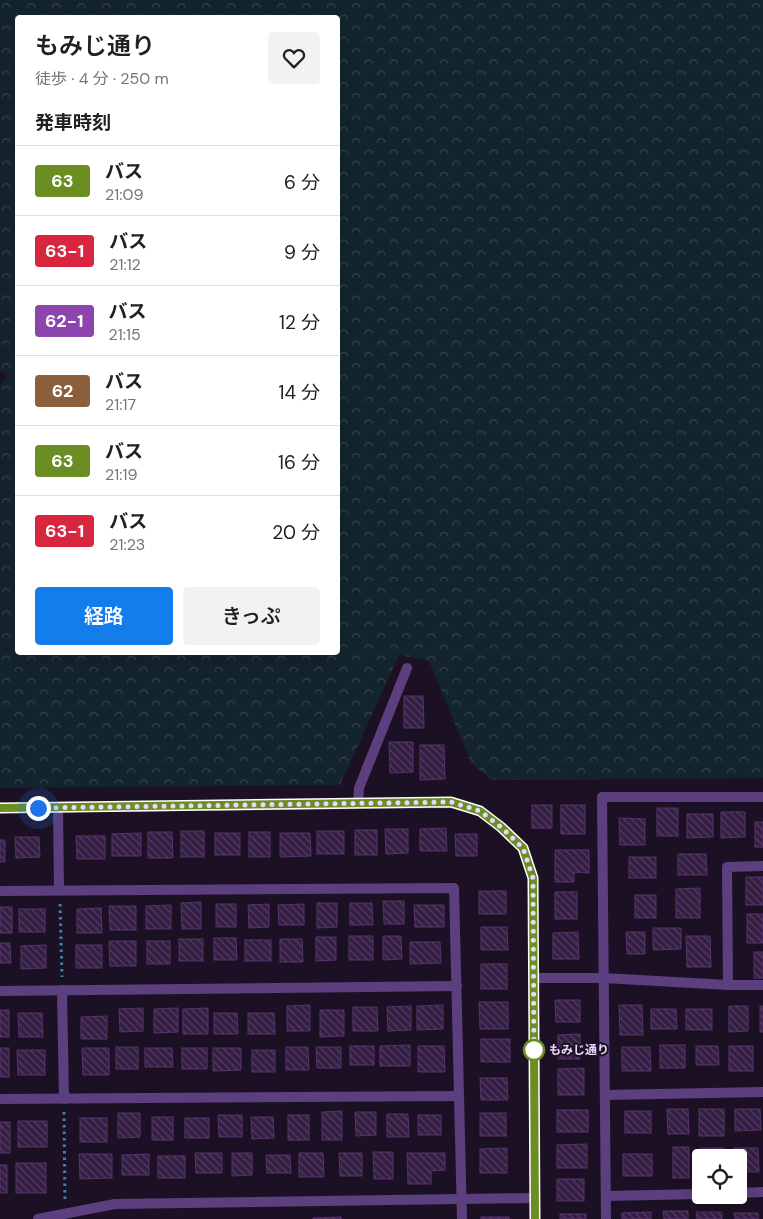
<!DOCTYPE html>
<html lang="ja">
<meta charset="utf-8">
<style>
:root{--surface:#fff;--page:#f2f2f2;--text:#202124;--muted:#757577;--line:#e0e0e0;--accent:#137deb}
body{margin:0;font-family:"DM Sans","Noto Sans JP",sans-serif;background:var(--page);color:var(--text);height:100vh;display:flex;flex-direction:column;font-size:19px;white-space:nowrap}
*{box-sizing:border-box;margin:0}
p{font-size:16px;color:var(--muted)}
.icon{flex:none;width:28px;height:28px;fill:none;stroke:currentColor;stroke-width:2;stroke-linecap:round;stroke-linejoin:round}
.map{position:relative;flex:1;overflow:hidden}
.side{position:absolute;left:15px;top:15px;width:325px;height:640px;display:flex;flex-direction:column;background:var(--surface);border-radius:5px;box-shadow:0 5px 20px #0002}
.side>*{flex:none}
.badge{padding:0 10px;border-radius:4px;font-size:18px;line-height:32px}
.buttons{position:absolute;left:692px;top:1149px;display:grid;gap:10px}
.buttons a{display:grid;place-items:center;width:55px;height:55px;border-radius:5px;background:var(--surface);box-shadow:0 5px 20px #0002;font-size:25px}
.you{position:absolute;width:25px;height:25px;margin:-12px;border:4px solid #fff;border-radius:50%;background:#1a73e8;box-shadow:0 0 0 8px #1a73e833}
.map>.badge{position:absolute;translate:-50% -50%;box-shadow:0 0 0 2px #fff}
h2{padding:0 20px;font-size:19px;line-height:45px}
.round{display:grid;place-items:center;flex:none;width:52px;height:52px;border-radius:5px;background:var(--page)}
.summary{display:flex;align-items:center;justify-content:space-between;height:85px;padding:0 20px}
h1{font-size:24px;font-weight:600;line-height:38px}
.primary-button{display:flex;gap:10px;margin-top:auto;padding:10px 20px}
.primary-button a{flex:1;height:58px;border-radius:5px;background:var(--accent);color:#fff;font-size:20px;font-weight:600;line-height:58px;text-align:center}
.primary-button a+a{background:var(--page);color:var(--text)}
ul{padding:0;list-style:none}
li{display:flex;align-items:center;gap:15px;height:70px;padding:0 20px;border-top:1px solid var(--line)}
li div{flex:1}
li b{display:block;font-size:19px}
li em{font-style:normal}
li .badge{min-width:55px;font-weight:700;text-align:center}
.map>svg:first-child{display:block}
</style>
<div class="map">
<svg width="763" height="1219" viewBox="0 0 763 1219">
<defs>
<pattern id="forest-crowns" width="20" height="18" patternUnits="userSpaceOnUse" patternTransform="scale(1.25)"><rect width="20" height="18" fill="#14242d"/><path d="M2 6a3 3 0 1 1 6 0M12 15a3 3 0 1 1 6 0" fill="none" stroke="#36434c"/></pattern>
<pattern id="building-back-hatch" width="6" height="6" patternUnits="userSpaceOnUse" patternTransform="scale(1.25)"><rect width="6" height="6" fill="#351e43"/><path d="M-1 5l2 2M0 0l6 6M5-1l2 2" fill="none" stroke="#523e5f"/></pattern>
</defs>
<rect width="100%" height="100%" fill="#1c1124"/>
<path fill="url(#forest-crowns)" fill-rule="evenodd" d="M0,0H763V778L491,780L471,763L429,661L399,655L340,785L0,788V385L8,375L0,371ZM18,18H338V652H18Z"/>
<g fill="url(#building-back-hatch)" stroke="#56326d">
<path d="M404,696H423L424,728H404Z"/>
<path d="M389,742H413V772L390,773Z"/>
<path d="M420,745H444L445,779L420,780Z"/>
<rect x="532" y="805" width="20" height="23"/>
<rect x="561" y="805" width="24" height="29"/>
<rect x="657" y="808" width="21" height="28"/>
<path d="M721,812H745V837L721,838Z"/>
<path d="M687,814H713V837L687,838Z"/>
<path d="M619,818L645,819V845H620Z"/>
<rect x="755" y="822" width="8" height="25"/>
<path d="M446,828L447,851H420V829Z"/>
<path d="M385,829H408V853L386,854Z"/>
<rect x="355" y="830" width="22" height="25"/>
<rect x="181" y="831" width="23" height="26"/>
<rect x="317" y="831" width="27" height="23"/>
<path d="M148,832H172L173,858H148Z"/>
<rect x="249" y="832" width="21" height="25"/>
<path d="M141,833V856H112V834Z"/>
<rect x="215" y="833" width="25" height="22"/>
<path d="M280,833H310L311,856L280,857Z"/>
<path d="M455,834H477V856H456Z"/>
<path d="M76,836H105V859H77Z"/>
<path d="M15,837H39L40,857L16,858Z"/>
<rect x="0" y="840" width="5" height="22"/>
<path d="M555,850H589V873L574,872V882H555Z"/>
<path d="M678,854H706L707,875H678Z"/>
<rect x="629" y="857" width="27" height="21"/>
<rect x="746" y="877" width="17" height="28"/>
<path d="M700,888V918H676V889Z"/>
<rect x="479" y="891" width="27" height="23"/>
<rect x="555" y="892" width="22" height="27"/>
<rect x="635" y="895" width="21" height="23"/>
<path d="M383,901H404V924H384Z"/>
<path d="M201,902V929H182L181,903Z"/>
<path d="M317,903H337V927L317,928Z"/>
<path d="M350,903H372L373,925H350Z"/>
<rect x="216" y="904" width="20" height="23"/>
<path d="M269,904V927L249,928L248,905Z"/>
<path d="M304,904V925H279L278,905Z"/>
<path d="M171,905V929H146V906Z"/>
<path d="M414,905H444V927H415Z"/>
<path d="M109,906H136V930H110Z"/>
<rect x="0" y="907" width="12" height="26"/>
<path d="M101,908L102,933H77V909Z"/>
<rect x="19" y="909" width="26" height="23"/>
<rect x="747" y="914" width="16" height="29"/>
<path d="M481,927H507L508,950H481Z"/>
<path d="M653,928H681V949L653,950Z"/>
<path d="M578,932L579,959H553V933Z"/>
<path d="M626,932H645V954H627Z"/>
<rect x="349" y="936" width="24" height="24"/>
<path d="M383,936H401L402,959L383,960Z"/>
<path d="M686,936H710L711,967H687Z"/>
<path d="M316,937H336V960L316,961Z"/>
<path d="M214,938H236L237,960H214Z"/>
<rect x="179" y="939" width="24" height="22"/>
<path d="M280,939H302L303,962H280Z"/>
<rect x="245" y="940" width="26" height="21"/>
<path d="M109,941H136V966H110Z"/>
<rect x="147" y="941" width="23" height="23"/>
<path d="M410,942H440L441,963L410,964Z"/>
<path d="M0,943H10L11,963H0Z"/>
<path d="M46,945V968L21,969V946Z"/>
<rect x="76" y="945" width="26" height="23"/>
<rect x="754" y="952" width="9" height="26"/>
<rect x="481" y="964" width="26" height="25"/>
<path d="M555,1000H580V1022H556Z"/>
<path d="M479,1002H508V1029H480Z"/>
<path d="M310,1005V1031H287V1006Z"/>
<path d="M443,1005V1029L417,1030V1006Z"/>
<path d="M619,1005H642L643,1035H620Z"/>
<path d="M411,1006V1030L388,1031L387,1007Z"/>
<path d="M729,1006H748V1031L729,1032Z"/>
<rect x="760" y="1006" width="3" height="26"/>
<path d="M353,1007H377L378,1031H353Z"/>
<path d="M143,1008V1031L120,1032L119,1009Z"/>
<path d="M178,1008V1032L154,1033V1009Z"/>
<path d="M208,1008V1034H183V1009Z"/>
<path d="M651,1009H676L677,1029H651Z"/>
<rect x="686" y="1009" width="26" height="21"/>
<rect x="0" y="1010" width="9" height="27"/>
<path d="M320,1010H344V1036L320,1037Z"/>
<path d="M18,1013H42L43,1037H19Z"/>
<path d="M214,1013H237L238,1034H214Z"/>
<path d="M248,1013H274L275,1034H248Z"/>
<path d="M107,1016V1039H81V1017Z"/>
<path d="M580,1034V1059H558V1035Z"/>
<rect x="481" y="1039" width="29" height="23"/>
<path d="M410,1045V1066H380V1046Z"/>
<rect x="660" y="1045" width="25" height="23"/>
<rect x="350" y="1046" width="24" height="19"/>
<path d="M418,1046H444L445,1072H418Z"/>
<path d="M696,1046H718L719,1065H696Z"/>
<rect x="729" y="1046" width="24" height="25"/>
<rect x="116" y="1047" width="22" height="22"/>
<path d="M286,1047H308L309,1070H286Z"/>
<path d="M316,1047H341V1068H317Z"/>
<path d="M622,1047H650L651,1071H622Z"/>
<rect x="0" y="1048" width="9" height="29"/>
<path d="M82,1048H109V1075H83Z"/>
<path d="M145,1048H172L173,1067H145Z"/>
<rect x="182" y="1048" width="25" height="21"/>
<path d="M213,1048H241V1070L213,1071Z"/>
<path d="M17,1050H45V1075H18Z"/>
<rect x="252" y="1050" width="23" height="22"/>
<path d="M584,1068V1095H558V1069Z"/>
<path d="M480,1078H507L508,1100H481Z"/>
<path d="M667,1109H688L689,1134H668Z"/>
<rect x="699" y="1109" width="25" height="27"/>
<path d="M735,1109H760L761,1130L735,1131Z"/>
<rect x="557" y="1110" width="31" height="22"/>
<path d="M342,1111V1140H322V1112Z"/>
<rect x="625" y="1111" width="26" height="22"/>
<path d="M355,1112H376V1135L356,1136Z"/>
<path d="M118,1113H140V1137L118,1138Z"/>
<rect x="480" y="1113" width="26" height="23"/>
<path d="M387,1114H408L409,1137H387Z"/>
<path d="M218,1115H242V1137H219Z"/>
<rect x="288" y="1115" width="21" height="25"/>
<rect x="418" y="1115" width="23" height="20"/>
<rect x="152" y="1117" width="21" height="23"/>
<path d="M251,1117H273L274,1138L252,1139Z"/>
<rect x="80" y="1118" width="27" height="24"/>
<rect x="185" y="1118" width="24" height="20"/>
<rect x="18" y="1121" width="29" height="26"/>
<rect x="0" y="1122" width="10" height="31"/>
<path d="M587,1144V1168H557V1145Z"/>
<rect x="673" y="1147" width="16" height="31"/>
<path d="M507,1148V1173H480V1149Z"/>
<path d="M700,1148H724V1158H701V1170H700Z"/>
<path d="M734,1148H758L759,1172H739V1158H734Z"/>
<path d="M373,1152H393V1179H374Z"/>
<path d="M195,1153H222V1173H196Z"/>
<path d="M232,1153H252V1175L232,1176Z"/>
<path d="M299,1153H323L324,1177H299Z"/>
<path d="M339,1153H362V1176H340Z"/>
<path d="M407,1153H445V1170L431,1171V1184H408Z"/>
<path d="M79,1154H112V1178L80,1179Z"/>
<path d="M149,1154V1175H122V1155Z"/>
<rect x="623" y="1154" width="29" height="22"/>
<path d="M266,1155H290L291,1173H267Z"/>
<rect x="158" y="1156" width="27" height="22"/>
<rect x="16" y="1163" width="30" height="30"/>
<rect x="0" y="1165" width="7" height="28"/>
<rect x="557" y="1179" width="27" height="22"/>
<path d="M663,1211H688V1219H664Z"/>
<path d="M651,1212V1219H622V1213Z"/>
<path d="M696,1212H722V1219H697Z"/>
<path d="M734,1213H758V1219H735Z"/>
<rect x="560" y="1214" width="26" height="5"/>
<path d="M341,1217V1219H313V1218Z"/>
<rect x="481" y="1217" width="28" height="2"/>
</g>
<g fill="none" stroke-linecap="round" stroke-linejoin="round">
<g stroke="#3985ad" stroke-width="3" stroke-dasharray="2.5 4" stroke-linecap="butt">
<path d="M60,904L62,977"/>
<path d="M64,1112L65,1201"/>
</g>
<g stroke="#5c3f7f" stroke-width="10">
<path d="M358,804L359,788L407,668"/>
<path d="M58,808L59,890"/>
<path d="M0,891L454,888L462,1219"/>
<path d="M534,978H604L728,985H763"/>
<path d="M728,985L727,867L763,866"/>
<path d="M62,990L64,1099"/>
<path d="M0,991L457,986"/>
<path d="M605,1095L763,1092"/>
<path d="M0,1099L459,1096"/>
<path d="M739,1193L763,1192"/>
<path d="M606,1196L701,1194"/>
<path d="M38,1219L115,1204L535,1198"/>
<path d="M606,1219L602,797H763"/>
</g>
<path stroke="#5c3f7f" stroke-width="10" d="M0,808L451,803L480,811L501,827L523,848L533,878L535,1219"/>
</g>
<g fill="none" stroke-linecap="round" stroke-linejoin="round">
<g stroke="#fff" stroke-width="11">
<path id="line" d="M0,808L451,802L480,811L501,827L523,848L533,878L535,1219"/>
</g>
<use href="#line" stroke="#6b8e23" stroke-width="8"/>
<path stroke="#ead7fc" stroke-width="5" stroke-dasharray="0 9" d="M38,808L451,802L480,811L501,827L523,848L533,878L534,1058V1050"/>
</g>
<circle fill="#fff" stroke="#6b8e23" stroke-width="2.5" cx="534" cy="1050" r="10"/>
<g text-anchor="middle" stroke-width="4" stroke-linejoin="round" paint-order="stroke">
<g font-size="12" font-weight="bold" fill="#ead7fc" stroke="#1c1124" text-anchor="start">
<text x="549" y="1054">もみじ通り</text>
</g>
</g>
</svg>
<div class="buttons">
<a><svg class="icon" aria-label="locate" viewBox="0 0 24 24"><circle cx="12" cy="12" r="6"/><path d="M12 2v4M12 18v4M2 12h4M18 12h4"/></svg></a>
</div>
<div class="you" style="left:38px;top:808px"></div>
<section class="side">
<div class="summary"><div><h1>もみじ通り</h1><p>徒歩 · 4 分 · 250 m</p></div><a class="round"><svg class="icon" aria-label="heart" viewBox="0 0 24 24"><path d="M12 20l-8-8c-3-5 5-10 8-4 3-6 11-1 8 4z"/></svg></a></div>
<h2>発車時刻</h2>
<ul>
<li><span class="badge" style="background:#6b8e23;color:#fff">63</span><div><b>バス</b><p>21:09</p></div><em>6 分</em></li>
<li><span class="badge" style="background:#d7263d;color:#fff">63-1</span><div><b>バス</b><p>21:12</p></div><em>9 分</em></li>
<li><span class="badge" style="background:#8e44ad;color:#fff">62-1</span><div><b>バス</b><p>21:15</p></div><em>12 分</em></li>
<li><span class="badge" style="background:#8b5e3c;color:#fff">62</span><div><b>バス</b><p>21:17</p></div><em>14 分</em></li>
<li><span class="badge" style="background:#6b8e23;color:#fff">63</span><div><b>バス</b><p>21:19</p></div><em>16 分</em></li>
<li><span class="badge" style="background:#d7263d;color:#fff">63-1</span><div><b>バス</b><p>21:23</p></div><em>20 分</em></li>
</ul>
<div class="primary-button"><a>経路</a><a>きっぷ</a></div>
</section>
</div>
